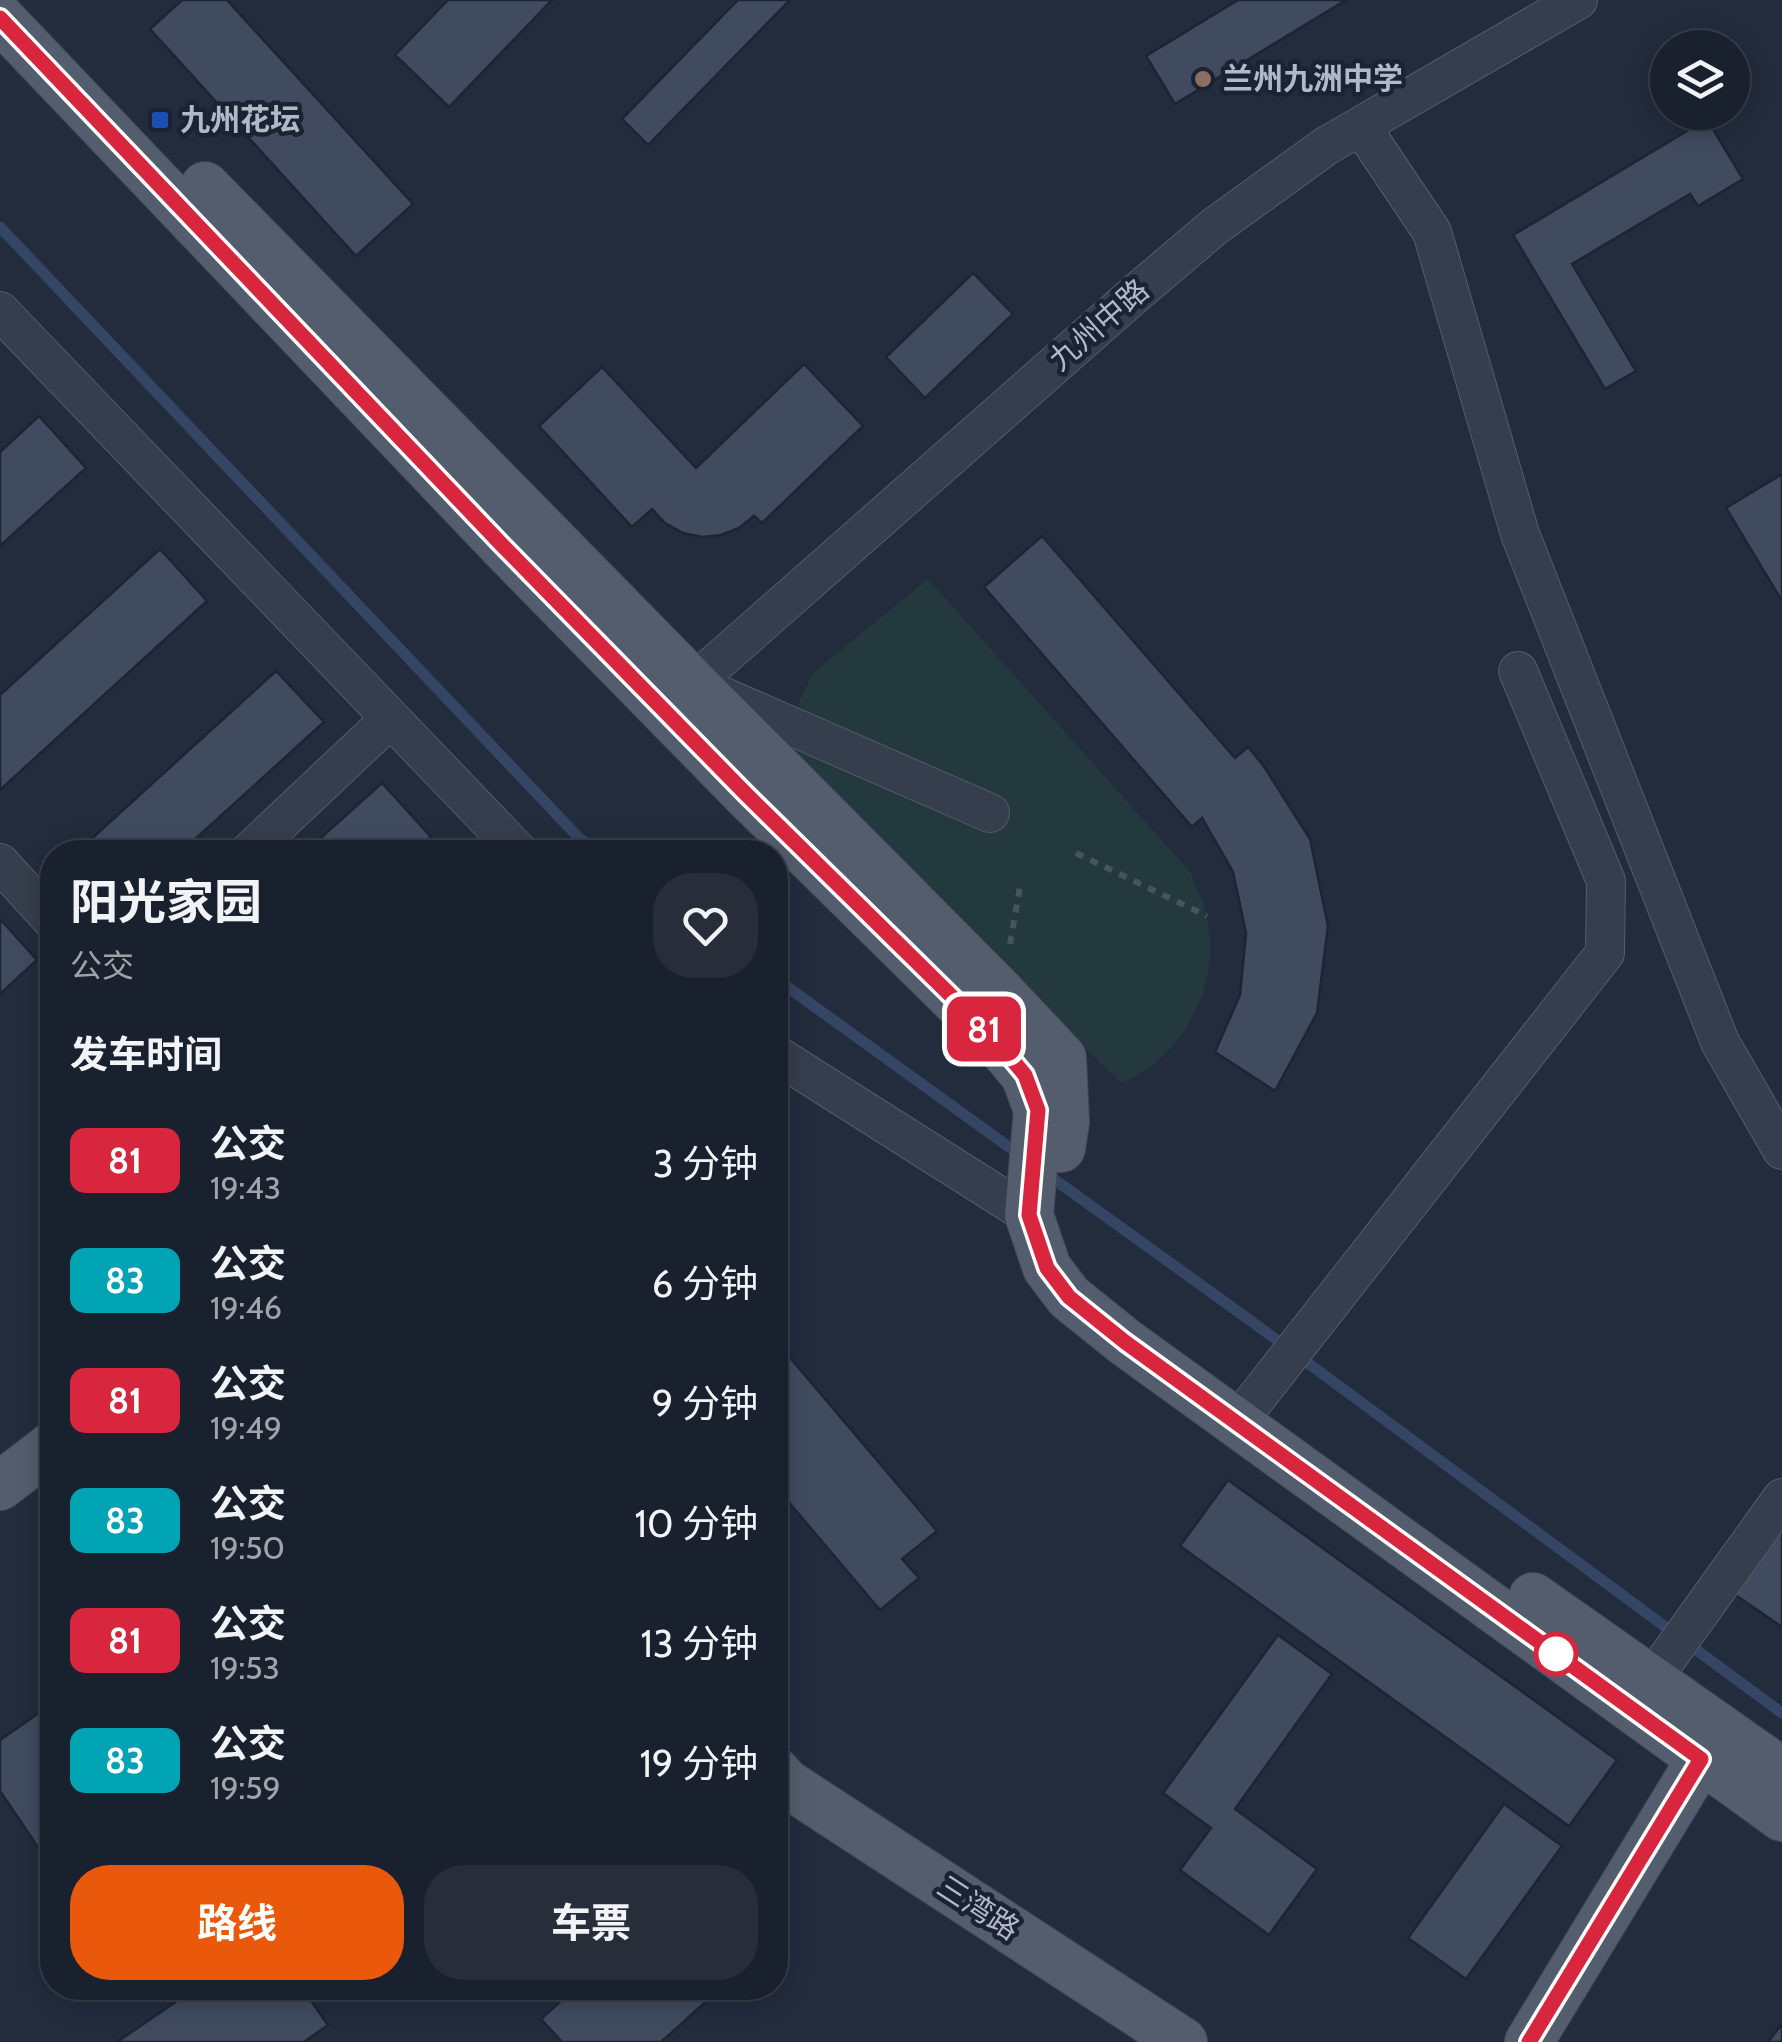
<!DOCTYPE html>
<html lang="zh">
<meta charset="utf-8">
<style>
:root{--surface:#1a212e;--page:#272e3a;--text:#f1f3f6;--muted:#9fa3aa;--line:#383e4a;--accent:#ea580c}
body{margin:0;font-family:Cabin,"Noto Sans SC",sans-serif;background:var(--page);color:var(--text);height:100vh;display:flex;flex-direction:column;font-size:38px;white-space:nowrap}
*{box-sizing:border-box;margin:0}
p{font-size:32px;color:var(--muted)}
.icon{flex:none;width:55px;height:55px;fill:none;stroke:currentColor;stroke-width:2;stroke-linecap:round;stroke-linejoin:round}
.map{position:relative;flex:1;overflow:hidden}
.panel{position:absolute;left:40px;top:840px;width:748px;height:1160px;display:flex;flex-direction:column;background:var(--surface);border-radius:40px;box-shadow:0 5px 25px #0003,0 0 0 2px var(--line)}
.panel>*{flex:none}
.badge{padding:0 20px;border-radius:15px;font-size:35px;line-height:65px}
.controls{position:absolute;left:1650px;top:30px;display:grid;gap:20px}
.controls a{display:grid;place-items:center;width:100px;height:100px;border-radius:50%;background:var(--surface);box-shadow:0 5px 25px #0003,0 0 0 2px var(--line);font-size:50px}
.map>.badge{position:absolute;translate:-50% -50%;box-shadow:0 0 0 5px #fff}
h2{padding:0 30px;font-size:38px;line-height:90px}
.round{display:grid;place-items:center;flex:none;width:105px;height:105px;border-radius:40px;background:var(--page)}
.head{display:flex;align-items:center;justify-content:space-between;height:170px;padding:0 30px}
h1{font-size:48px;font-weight:700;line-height:75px}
.primary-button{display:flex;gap:20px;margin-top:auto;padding:20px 30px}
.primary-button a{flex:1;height:115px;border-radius:40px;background:var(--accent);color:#fff;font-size:40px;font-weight:700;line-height:115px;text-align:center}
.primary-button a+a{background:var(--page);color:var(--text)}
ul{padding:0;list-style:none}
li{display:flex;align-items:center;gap:30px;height:120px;padding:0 30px}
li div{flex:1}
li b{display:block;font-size:38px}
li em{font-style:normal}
li .badge{min-width:110px;font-weight:700;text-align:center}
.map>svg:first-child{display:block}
</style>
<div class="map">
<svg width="1782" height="2042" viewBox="0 0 1782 2042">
<rect width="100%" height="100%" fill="#222c3d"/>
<path fill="#24393e" d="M928,579L1191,873C1196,887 1204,902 1207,917C1222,984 1184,1056 1122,1083L814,791L800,763L795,732L799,702L813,673Z"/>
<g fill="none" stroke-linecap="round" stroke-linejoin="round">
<g stroke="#354665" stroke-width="11">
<path d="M0,227L579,838L600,852"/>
<path d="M775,978L1020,1155"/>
<path d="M1044,1172L1251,1321L1782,1713"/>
</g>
</g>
<g fill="#414b5f" stroke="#1d2534" stroke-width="2.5">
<path d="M182,0H227L413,204L356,256L150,29Z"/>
<path d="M448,0H552L449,107L395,55Z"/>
<path d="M738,0H790L648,145L622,119Z"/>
<path d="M1238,0H1346L1175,104L1146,56Z"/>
<path d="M1707,119L1743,179L1698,206L1690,194L1572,264L1636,371L1605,389L1513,235Z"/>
<path d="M973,273L1013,314L925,398L886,357Z"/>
<path d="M804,364L863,426L762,523L754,516L739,528L721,535L702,537L683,533L665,523L652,509L632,527L539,426L602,367L696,468Z"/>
<path d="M39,416L86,468L0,546V452Z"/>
<path d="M1782,474V601L1726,508Z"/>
<path d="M1042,536L1235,758L1248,747L1263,765L1310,839L1328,926L1317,1013L1275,1091L1215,1052L1240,995L1246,933L1233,872L1202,818L1192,827L984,587Z"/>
<path d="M160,549L207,601L0,790V695Z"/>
<path d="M276,671L324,722L181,852H77Z"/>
<path d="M382,783L431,837L414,852H305Z"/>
<path d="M0,919L37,960L0,994Z"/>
<path d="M775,1340L937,1531L902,1559L919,1578L880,1610L775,1486Z"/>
<path d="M1228,1480L1617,1760L1569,1826L1180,1546Z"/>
<path d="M1782,1527V1627L1734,1594Z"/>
<path d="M1278,1635L1332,1674L1235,1809L1317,1869L1269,1935L1180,1870L1211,1828L1163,1793Z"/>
<path d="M52,1704V1868L0,1791V1740Z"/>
<path d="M1504,1804L1562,1846L1466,1979L1408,1938Z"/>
<path d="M196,1988H302L328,2025L304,2042H117Z"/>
<path d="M575,1988H721L661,2042H562L541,2019Z"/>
<path d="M1782,2024V2042H1768Z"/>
</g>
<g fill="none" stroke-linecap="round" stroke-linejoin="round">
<g stroke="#545c6b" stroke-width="40">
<g id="minor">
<path d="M1361,126L1432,232L1520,534L1720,1042L1782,1150"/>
<path d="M0,311L519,852"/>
<path d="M708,690L990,813"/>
<path d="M673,701L1135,294L1214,227L1326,146L1578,0"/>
<path d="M249,852L390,719"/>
<path d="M0,863L52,920"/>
<path d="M775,1054L1029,1215"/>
<path d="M1235,1421L1253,1402L1605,953L1606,881L1518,671"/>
<path d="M1635,1703L1782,1498"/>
</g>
</g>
<g stroke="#3f4756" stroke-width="50">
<g id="major">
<path d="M0,18L503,546L746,794L994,1038L1025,1075L1038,1110L1029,1215L1047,1268L1069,1297L1125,1342L1782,1817"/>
<path d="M205,186L693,683L1001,993L1062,1058L1065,1122L1061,1148"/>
<path d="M0,1486L52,1446"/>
<path d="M1533,1597L1782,1772"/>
<path d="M775,1771L786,1783L1183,2042"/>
<path d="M1529,2042L1701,1759"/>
</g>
</g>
<g stroke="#42565b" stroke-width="6" stroke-dasharray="8 8" stroke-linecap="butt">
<path d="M1076,853L1207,916"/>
<path d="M1010,944L1021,881"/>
</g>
<use href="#minor" stroke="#363e4d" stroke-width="38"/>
<use href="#major" stroke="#545d6d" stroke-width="48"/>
</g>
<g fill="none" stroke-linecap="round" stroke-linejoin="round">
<g stroke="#fff" stroke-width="22">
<path id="line" d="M0,18L503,546L746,794L994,1038L1025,1075L1038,1110L1029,1215L1047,1268L1069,1297L1125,1342L1701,1759L1529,2042"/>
</g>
<use href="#line" stroke="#d7263d" stroke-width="15"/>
</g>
<circle fill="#8d6e63" stroke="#1b2332" stroke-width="4" cx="1203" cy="79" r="10"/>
<rect fill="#1a4fb4" stroke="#1b2332" stroke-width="4" x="150" y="110" width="20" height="20" rx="5"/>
<circle fill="#fff" stroke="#d7263d" stroke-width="5" cx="1556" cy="1654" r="20"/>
<g text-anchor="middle" stroke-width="9" stroke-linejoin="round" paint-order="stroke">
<g font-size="30" font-weight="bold" fill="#b1b9c8" stroke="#1b2332" text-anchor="start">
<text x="1223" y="89">兰州九洲中学</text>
<text x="180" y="130">九州花坛</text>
</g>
<g font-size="30" fill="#b1b9c8" stroke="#1b2332">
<text transform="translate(1099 325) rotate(-41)" y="10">九州中路</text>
<text transform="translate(978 1908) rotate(33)" y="10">三湾路</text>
</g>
</g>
</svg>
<div class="controls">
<a><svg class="icon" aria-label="layers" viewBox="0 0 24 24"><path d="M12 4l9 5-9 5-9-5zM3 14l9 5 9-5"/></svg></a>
</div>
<b class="badge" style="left:984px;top:1029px;background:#d7263d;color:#fff">81</b>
<section class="panel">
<div class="head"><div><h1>阳光家园</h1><p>公交</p></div><a class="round"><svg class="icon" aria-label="heart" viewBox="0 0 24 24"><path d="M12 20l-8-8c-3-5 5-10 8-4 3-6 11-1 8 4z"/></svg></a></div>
<h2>发车时间</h2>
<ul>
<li><span class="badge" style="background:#d7263d;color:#fff">81</span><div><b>公交</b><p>19:43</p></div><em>3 分钟</em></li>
<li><span class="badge" style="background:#00a3b4;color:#fff">83</span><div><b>公交</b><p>19:46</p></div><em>6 分钟</em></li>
<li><span class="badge" style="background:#d7263d;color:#fff">81</span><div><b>公交</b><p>19:49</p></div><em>9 分钟</em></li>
<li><span class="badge" style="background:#00a3b4;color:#fff">83</span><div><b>公交</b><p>19:50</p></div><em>10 分钟</em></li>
<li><span class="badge" style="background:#d7263d;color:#fff">81</span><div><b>公交</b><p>19:53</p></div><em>13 分钟</em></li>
<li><span class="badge" style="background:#00a3b4;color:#fff">83</span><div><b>公交</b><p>19:59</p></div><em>19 分钟</em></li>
</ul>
<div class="primary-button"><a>路线</a><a>车票</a></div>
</section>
</div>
